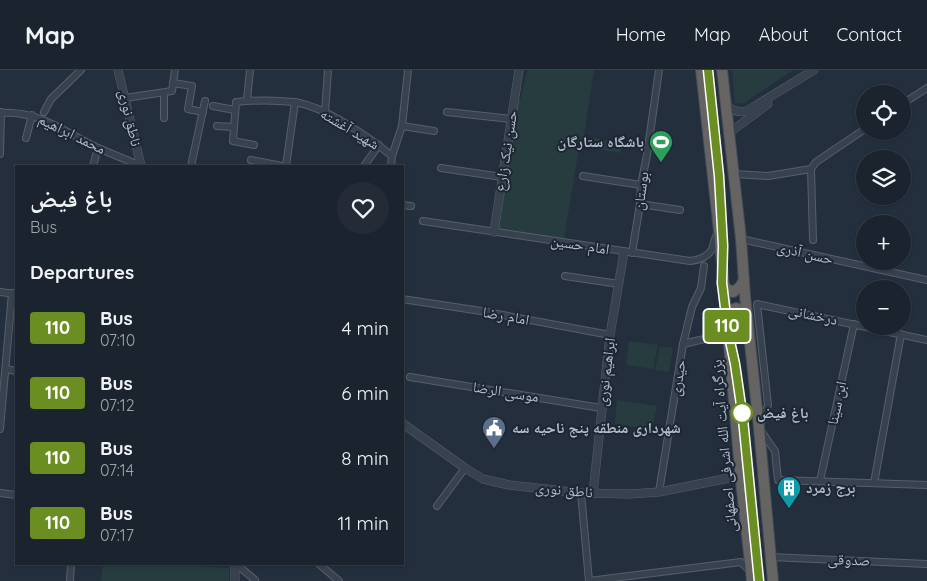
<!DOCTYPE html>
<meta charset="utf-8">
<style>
:root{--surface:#1b232e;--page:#242b36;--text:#f1f3f6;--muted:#a0a4aa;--line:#39404a}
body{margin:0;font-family:Quicksand,"Noto Naskh Arabic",sans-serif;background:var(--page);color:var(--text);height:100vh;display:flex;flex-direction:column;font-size:19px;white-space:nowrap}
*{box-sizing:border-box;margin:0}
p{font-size:16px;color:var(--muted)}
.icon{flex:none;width:28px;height:28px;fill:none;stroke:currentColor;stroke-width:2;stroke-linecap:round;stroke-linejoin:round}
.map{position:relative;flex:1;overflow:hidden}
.side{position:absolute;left:15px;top:95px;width:389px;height:400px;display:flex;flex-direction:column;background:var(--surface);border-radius:0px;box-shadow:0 1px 4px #0004,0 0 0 1px var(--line)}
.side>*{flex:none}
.badge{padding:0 10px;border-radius:4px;font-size:18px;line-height:32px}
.controls{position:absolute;left:856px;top:15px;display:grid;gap:10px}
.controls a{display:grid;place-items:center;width:55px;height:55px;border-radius:50%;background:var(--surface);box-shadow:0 1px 4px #0004,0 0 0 1px var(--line);font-size:25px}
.map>.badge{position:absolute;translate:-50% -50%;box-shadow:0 0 0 2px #fff}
h2{padding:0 15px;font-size:19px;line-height:45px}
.round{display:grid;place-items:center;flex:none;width:52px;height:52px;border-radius:26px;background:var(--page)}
.head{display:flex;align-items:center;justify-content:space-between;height:85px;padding:0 15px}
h1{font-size:24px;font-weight:700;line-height:38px}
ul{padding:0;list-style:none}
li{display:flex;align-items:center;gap:15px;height:65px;padding:0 15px}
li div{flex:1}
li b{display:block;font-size:19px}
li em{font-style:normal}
li .badge{min-width:55px;font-weight:700;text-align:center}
header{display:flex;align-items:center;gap:30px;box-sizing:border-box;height:70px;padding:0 25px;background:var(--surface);border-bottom:1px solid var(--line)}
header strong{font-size:24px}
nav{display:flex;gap:28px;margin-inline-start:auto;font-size:18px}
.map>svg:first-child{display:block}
</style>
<header>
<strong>Map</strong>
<nav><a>Home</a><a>Map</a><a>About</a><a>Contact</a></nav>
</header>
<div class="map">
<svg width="927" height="511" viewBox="0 0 927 511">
<rect width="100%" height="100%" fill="#242f3e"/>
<g fill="#263c3f">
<path d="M527,0H594L582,79H579L564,169L498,159L516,37L521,27Z"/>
<path d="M732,0H793L744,33L735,34Z"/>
<path d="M594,68L622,73L620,83L592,78Z"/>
<path d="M629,271L658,275L653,299L626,295Z"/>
<path d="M660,276L673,278L669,302L655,300Z"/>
<path d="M617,330L657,336L652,359L615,354Z"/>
<path d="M103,494H185L186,495L229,498V511H101Z"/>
</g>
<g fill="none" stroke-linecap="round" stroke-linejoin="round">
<g stroke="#565f6c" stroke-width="8">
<g id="minor">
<path d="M173,13L192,16L188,39L203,42"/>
<path d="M164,23V48"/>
<path d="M125,28L172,21L175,0"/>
<path d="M247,30L250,0"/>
<path d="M902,34L927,18"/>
<path d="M213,36L235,40"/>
<path d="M44,42L51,29L81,0"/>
<path d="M325,42L328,0"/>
<path d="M447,42L511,49"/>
<path d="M0,43C39,40 64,62 98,78C112,84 127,90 141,96"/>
<path d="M217,56L233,57"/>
<path d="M402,56L434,61"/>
<path d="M26,68L32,45"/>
<path d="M254,75L233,71L236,32C254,30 275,30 294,32C324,36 369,67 392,86"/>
<path d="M0,84L1,42"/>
<path d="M251,90L282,96"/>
<path d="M93,96L98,78"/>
<path d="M191,96L205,31"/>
<path d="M286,96L295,32"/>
<path d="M364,96L379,75"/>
<path d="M391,96L392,86L402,56L408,0"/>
<path d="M441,98L502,107"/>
<path d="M811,99L813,170"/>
<path d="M734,104L768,106L811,99L816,92L865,59"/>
<path d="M583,106L641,115"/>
<path d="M640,134L680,140"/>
<path d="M402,135L411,136"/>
<path d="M423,151L690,191C699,190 711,186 713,176C715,170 715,166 719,161"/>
<path d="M741,169L927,210"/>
<path d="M632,183L640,134L641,115L647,85L659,0"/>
<path d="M565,206L619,214"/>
<path d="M0,222L15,224"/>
<path d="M402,229L481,241L610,265"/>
<path d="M927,270L757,234L768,335L759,358L775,381L778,410L927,415"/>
<path d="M683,274L717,266"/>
<path d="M6,299L16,301"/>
<path d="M410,307L601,338"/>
<path d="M0,359L12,223"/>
<path d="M820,411L854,254"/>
<path d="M874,413L901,264"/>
<path d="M659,422L683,274L692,237L701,218L704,196"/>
<path d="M0,423L16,425"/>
<path d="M581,423L589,511"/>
<path d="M437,436L465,398"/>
<path d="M770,487L927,494"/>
<path d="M236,494L255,510"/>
<path d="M319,494L339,511"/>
<path d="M70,511L71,494"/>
<path d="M589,511L741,492L750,501"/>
</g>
</g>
<g stroke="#565f6c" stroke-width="9">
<g id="tertiary">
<path d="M118,0L141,96"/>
<path d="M726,34C732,41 738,43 747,41L814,0"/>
<path d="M729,63L768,34"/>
<path d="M494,162L519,0"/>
<path d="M402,353L465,398L483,409L509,415L581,423L630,424L659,422L734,407L741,411"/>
<path d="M593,423L610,265L624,182"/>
<path d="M235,511V494"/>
</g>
</g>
<g stroke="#434c59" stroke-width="12">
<g id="trunk">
<path d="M701,0L719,161L741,411L752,511"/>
<path d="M722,0L741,169L745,226L759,358L773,511"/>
<path d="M722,213L727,219L733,222L740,217L744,210"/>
<path d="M727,249L730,242L736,238L742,241L747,248"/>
</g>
</g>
<use href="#minor" stroke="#38414e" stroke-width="6"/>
<use href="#tertiary" stroke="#38414e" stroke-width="8"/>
<use href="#trunk" stroke="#656462" stroke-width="10"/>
</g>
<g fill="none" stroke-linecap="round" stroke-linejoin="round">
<g stroke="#fff" stroke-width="11">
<path id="line" d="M708,0L719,106L723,176L722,213L728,262L735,294L743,349L759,511"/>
</g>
<use href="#line" stroke="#6b8e23" stroke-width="8"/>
</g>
<defs>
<g id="stadium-pin" transform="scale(1.25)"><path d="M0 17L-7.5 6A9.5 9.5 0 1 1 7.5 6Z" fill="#2e9e5b" stroke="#1d2633"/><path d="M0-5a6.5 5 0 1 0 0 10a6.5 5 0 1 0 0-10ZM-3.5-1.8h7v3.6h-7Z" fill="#fff"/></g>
<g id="civic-pin" transform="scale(1.25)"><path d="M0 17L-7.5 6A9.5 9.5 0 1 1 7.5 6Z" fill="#5c6f8a" stroke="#1d2633"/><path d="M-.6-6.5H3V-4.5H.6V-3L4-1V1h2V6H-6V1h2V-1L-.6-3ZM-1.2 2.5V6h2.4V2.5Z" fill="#fff"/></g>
<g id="building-pin" transform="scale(1.25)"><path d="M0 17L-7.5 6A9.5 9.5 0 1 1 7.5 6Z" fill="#0f9aa8" stroke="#1d2633"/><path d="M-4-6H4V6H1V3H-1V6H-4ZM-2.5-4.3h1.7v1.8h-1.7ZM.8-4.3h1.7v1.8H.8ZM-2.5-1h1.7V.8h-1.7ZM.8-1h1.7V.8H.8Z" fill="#fff"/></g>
</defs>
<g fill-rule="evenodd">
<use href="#stadium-pin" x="661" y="72"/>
<use href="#civic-pin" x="494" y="358"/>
<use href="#building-pin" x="789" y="418"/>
</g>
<circle fill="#fff" stroke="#6b8e23" stroke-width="2.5" cx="742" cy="343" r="10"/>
<g text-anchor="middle" stroke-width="4" stroke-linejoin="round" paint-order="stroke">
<g font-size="15" fill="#b4bcc9" stroke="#1d2633">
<text transform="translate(130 48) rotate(77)" y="5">ناطق نوری</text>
<text transform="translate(350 59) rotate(31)" y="5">شهید آغشته</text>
<text transform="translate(72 64) rotate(26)" y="5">محمد ابراهیم</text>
<text transform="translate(506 81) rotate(-81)" y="5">حسن نیک زارع</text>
<text transform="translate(641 121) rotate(-82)" y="5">بوستان</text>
<text transform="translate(580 175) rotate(9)" y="5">امام حسین</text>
<text transform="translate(805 183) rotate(13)" y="5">حسن آذری</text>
<text transform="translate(813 245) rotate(12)" y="5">درخشانی</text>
<text transform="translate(506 246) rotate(10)" y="5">امام رضا</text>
<text transform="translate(606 302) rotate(-83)" y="5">ابراهیم نوری</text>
<text transform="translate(678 308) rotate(-81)" y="5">حیدری</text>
<text transform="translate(506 322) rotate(9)" y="5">موسی الرضا</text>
<text transform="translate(837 333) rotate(-78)" y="5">ابن سینا</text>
<text transform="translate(724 376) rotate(-95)" y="5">بزرگراه آیت الله اشرفی اصفهانی</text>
<text transform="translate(564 420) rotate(5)" y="5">ناطق نوری</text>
<text transform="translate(849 490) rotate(2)" y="5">صدوقی</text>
</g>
<g font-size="15" font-weight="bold" fill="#b4bcc9" stroke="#1d2633" text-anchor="start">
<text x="644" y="77" text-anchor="end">باشگاه ستارگان</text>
<text x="512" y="363">شهرداری منطقه پنج ناحیه سه</text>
<text x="806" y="423">برج زمرد</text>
</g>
<g font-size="15" font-weight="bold" fill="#b4bcc9" stroke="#1d2633" text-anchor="start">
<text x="757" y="348">باغ فیض</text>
</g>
</g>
</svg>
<div class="controls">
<a><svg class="icon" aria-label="locate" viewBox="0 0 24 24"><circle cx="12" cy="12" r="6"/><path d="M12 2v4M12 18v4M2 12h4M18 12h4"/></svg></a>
<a><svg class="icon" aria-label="layers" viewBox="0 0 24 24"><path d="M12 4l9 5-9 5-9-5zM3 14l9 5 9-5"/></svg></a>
<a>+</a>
<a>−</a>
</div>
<b class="badge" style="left:727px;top:256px;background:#6b8e23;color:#fff">110</b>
<section class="side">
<div class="head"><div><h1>باغ فیض</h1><p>Bus</p></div><a class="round"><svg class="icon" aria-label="heart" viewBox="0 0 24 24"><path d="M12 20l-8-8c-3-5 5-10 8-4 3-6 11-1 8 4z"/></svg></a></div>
<h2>Departures</h2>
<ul>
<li><span class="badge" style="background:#6b8e23;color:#fff">110</span><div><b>Bus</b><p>07:10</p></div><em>4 min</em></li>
<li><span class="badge" style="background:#6b8e23;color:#fff">110</span><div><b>Bus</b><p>07:12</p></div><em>6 min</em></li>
<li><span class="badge" style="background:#6b8e23;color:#fff">110</span><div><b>Bus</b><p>07:14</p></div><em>8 min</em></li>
<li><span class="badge" style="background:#6b8e23;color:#fff">110</span><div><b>Bus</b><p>07:17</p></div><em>11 min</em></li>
</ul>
</section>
</div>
